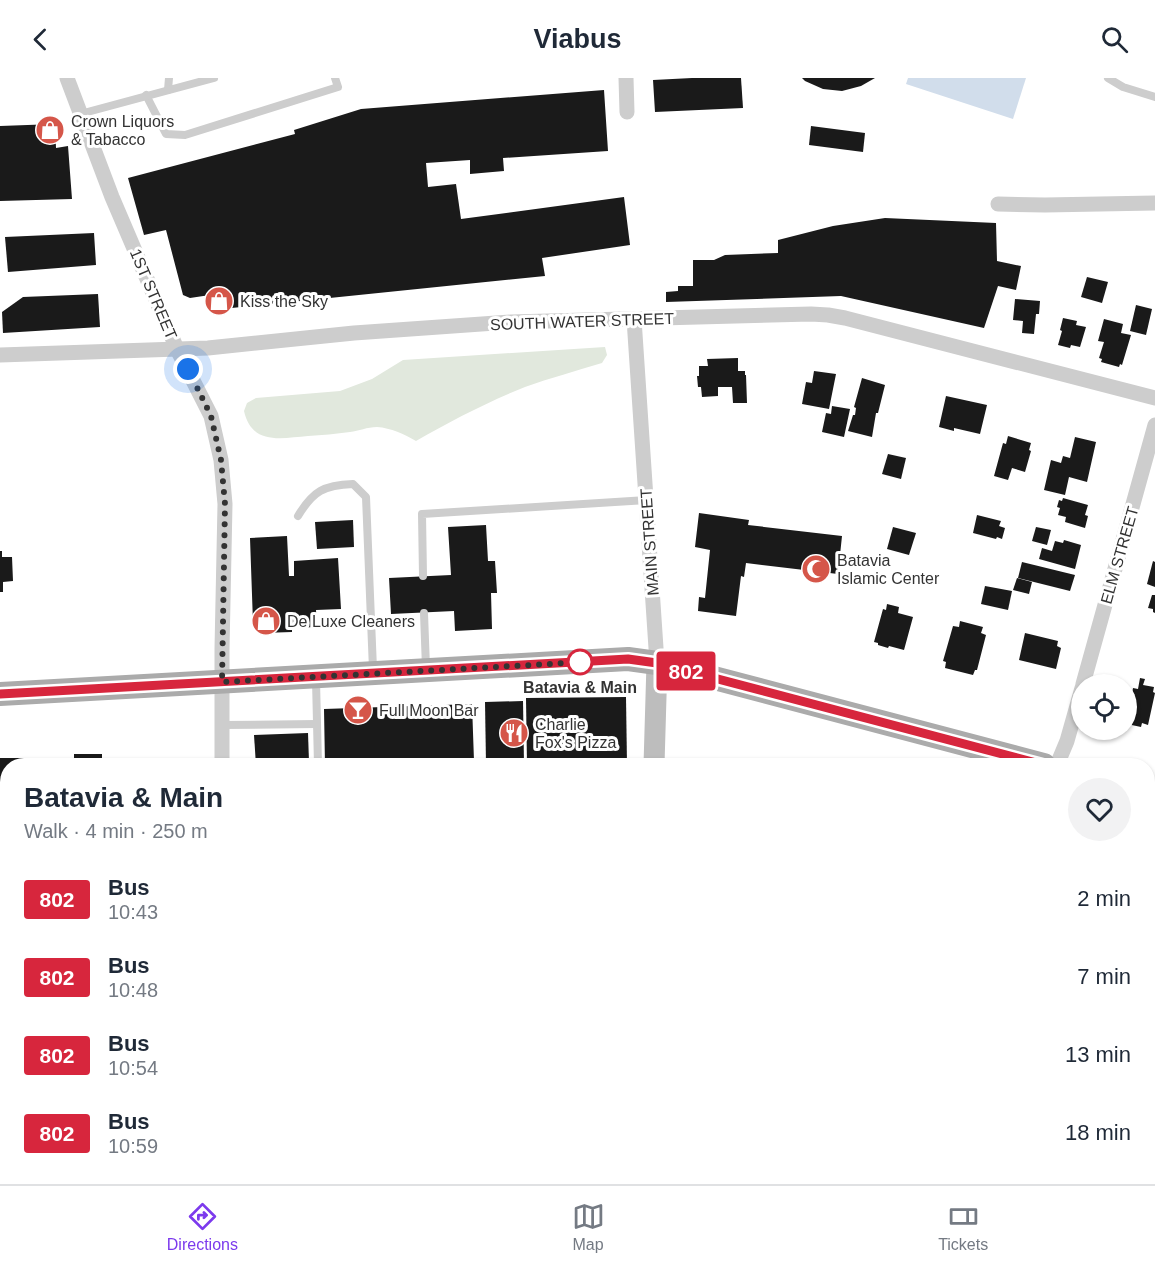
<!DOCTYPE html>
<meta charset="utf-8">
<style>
:root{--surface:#fff;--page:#f2f2f3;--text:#1f2937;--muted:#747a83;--line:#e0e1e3;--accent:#7c3aed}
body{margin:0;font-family:Arial,sans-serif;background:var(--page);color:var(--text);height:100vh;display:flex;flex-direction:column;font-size:22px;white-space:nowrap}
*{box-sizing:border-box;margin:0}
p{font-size:20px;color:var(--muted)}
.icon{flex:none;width:33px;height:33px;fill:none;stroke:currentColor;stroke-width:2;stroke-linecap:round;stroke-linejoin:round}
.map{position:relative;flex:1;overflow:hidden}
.details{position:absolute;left:0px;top:680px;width:1155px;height:428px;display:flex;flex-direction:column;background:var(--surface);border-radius:24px 24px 0 0;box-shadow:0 2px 4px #0004}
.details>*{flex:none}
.badge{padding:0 12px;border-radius:4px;font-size:21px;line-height:39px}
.tools{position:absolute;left:1071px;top:596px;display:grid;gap:12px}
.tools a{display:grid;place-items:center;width:66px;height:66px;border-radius:50%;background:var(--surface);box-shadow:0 2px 4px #0004;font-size:30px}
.you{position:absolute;width:30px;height:30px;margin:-15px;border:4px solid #fff;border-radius:50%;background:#1a73e8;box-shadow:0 0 0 9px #1a73e833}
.map>.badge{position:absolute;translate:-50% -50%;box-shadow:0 0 0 3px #fff}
.round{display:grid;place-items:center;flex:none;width:63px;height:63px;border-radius:32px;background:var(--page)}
.headline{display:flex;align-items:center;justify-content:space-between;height:102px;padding:0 24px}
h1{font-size:28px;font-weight:700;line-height:45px}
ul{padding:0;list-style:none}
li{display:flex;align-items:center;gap:18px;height:78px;padding:0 24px}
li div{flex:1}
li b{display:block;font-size:22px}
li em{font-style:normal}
li .badge{min-width:66px;font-weight:700;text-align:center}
header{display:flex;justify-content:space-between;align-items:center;height:78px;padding:0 24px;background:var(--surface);font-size:27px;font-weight:700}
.dock{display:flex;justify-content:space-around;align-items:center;height:84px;border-top:2px solid var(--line);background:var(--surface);font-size:16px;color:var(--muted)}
.dock a{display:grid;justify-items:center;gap:3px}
.dock .active{color:var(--accent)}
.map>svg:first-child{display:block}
</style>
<header><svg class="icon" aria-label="back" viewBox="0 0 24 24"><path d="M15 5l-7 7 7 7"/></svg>Viabus<svg class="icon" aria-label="search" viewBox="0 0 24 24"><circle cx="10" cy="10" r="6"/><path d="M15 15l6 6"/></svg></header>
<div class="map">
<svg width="1155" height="1106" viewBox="0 0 1155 1106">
<rect width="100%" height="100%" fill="#fff"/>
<path fill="#e1e8dd" d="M605,269L607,277L602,285C576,293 550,300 525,309C487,324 451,343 416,363C404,356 391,350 377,349C367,349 359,353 350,354C336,356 322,357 308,358C282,360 252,368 244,333L247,325L256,320L340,313L372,301L403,282Z"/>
<path fill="#d1ddeb" d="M908,0H1026L1013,41L906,6Z"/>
<g fill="#1a1a1a">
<path d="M692,0H741L743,30L655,34L653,2Z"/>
<path d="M802,0H875L861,8L842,13L823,11L805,3Z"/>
<path d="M604,12L608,73L503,80L504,93L470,96V82L426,85L428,109L456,106L461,141L624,119L630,167L542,180L545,198L212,232L210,217L190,220L183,217L166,152L144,157L128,100L295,56L294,52L361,31Z"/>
<path d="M55,46L56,70L68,68L72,121L0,123V48Z"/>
<path d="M811,48L865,55L863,74L809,67Z"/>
<path d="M885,140L996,145L997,183L1021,188L1016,212L998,208L984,250L841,218L666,224V214L678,213V208H693V182H714L725,177L778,175V162L833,148Z"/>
<path d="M94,155L96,187L8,194L5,159Z"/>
<path d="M1087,199L1108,204L1102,225L1081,219Z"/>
<path d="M98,216L100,249L3,255L2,234L23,219Z"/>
<path d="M1015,221L1040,223L1039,236H1036L1034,256L1022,255L1023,243L1013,242Z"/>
<path d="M1136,227L1152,231L1146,257L1130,253Z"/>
<path d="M1063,240L1077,243L1076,247L1086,249L1080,269L1071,267L1070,270L1058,267L1062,253L1060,252Z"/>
<path d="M1104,241L1123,246L1121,255L1131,257L1122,287L1120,286L1119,289L1101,284L1102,281L1099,280L1104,264L1098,263Z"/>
<path d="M738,280V293H745V297H746L747,325H733L732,309H718V318L702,319L701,309H698L697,298H699V288H708L707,281Z"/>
<path d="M814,293L836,296L829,331L802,326L806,304L812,305Z"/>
<path d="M862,300L885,307L878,335H876L872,359L848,353L853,337H855L856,330L854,329Z"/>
<path d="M946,318L987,327L980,356L954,350V353L939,349Z"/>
<path d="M832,328L850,331L844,359L822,354L826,335L831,336Z"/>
<path d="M1008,358L1031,365L1029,372L1031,373L1025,394L1012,390L1008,402L994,398L1003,365L1006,366Z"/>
<path d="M1075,359L1096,364L1087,404L1069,399L1065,417L1044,412L1051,382L1061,385L1063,378L1070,380Z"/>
<path d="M888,376L906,380L901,401L882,396Z"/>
<path d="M1063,420L1088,427L1085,437L1088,438L1085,450L1065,444L1066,439L1058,437L1060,430L1057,429L1059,422L1062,423Z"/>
<path d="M699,435L749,442L748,447L842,458L838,496L746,485L744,499L741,498L736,538L698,533L699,519L705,520L710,472L695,469Z"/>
<path d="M977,437L1001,443L999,448L1005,450L1002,461L997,459L996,461L973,455Z"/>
<path d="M353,442L354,469L317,471L315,444Z"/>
<path d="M486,447L488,483H495L497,515H491L492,551L455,553L454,533L391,536L389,500L451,497L448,449Z"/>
<path d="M893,449L916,455L909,477L887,471Z"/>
<path d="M1036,449L1051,452L1047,467L1032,463Z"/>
<path d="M287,458L289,498H294V483L338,480L341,531L316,532L317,549L292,550V554L262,555L253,545L250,460Z"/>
<path d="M1064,462L1081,467L1075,491L1039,481L1042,470L1052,473L1055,463L1063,465Z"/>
<path d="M0,473H2V479H12L13,503L3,504V514H0Z"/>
<path d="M1153,483L1155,484V509L1147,506Z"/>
<path d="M1022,484L1075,497L1070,513L1018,500Z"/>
<path d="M1017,500L1032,504L1029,516L1013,512Z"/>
<path d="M985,508L1012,513L1008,532L981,526Z"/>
<path d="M1152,517H1155V535L1153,534V531L1148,530Z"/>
<path d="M887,526L899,529L898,535L913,539L904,572L889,568L888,570L878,567V565L874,564L883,531L886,532Z"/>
<path d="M960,543L983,549L981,555L986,557L977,592H975L973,597L945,590L946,584L943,583L953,548L959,549Z"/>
<path d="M1025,555L1058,563L1057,568L1061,570L1056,591L1019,582Z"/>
<path d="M1140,600L1145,601L1143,607L1154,609L1153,614L1155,615L1148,647L1142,645L1141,649L1127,646L1133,610L1138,611Z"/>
<path d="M626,619L627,687H527L526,620Z"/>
<path d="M523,623L524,687L486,686L485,624Z"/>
<path d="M472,626L474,683L450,684V687H389V682H371L372,687H325L324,631Z"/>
<path d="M308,655L309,684L256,687L254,657Z"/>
<path d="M74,676H102V680H111V687H8V762H1V755H0V680H74Z"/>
<path d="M1152,774H1155V808H1151Z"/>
<path d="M93,1100H160V1101L156,1102V1106H102V1104H93Z"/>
<path d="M261,1100H286L285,1106H261Z"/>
<rect x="347" y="1100" width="43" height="6"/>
<rect x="404" y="1100" width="23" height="6"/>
<path d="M535,1100H593V1106H534Z"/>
<path d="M708,1100H751V1106H705V1103L708,1104Z"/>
<path d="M922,1100H942L943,1106H922Z"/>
<path d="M1102,1100H1122L1121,1106H1081V1101L1102,1102Z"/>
<path d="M986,1102H999L998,1106H968V1103H986Z"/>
</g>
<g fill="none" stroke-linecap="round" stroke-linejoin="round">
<g stroke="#cdcdcd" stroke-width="8">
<path d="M1108,0L1123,9L1155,19"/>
<path d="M168,12L169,0"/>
<path d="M146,17L166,56L185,57L338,9L335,0"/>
<path d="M80,36L214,0"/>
<path d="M298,438C313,413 324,407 353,406L366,419L373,591"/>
<path d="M423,498L422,436L647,422"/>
<path d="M424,535L426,590"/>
<path d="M316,602L318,687"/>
<path d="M222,647L317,646"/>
</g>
<g stroke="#cdcdcd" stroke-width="15">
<path d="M67,0L112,119L177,271L211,338L221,382L225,426L222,571V687"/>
<path d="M626,0L627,34"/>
<path d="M998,126L1045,127L1155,125"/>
<path d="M634,241L657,585"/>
<path d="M0,277L208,270L354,255L511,244L811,236L828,237L845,240L1155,320"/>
<path d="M1083,606L1155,347"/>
<path d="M1057,687L1067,663L1082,610"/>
<path d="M222,1106V1100"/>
<path d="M1029,1106L1030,1100"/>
</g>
<g stroke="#bdbdbd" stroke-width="21">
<path d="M654,687L657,585"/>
<path d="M647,1106V1100"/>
</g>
<g stroke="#ababab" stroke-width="24">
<path d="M0,616L628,581L657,585L1044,687"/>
<path d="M1148,715L1155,717"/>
</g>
</g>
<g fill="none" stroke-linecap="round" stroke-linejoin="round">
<g stroke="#fff" stroke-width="14">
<path id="line" d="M0,616L628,581L657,585L1044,687"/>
</g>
<use href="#line" stroke="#d7263d" stroke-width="9"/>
<path stroke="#333" stroke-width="6" stroke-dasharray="0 10.8" d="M188,291L211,338L221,382L225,426L222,604L585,584H580"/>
</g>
<defs>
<g id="shop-disc" transform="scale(1.5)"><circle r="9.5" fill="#d55649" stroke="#fff"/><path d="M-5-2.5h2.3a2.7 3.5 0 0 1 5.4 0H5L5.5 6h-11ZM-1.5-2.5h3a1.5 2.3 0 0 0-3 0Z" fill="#fff"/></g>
<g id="mosque-disc" transform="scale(1.5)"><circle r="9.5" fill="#d55649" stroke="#fff"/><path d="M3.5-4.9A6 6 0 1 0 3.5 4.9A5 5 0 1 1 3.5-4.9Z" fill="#fff"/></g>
<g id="bar-disc" transform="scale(1.5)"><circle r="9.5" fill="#d55649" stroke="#fff"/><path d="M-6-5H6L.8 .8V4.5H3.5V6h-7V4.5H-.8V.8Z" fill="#fff"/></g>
<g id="restaurant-disc" transform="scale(1.5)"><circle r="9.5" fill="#d55649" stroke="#fff"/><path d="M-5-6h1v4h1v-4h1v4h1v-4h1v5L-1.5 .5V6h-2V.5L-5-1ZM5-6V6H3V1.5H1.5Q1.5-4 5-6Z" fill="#fff"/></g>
</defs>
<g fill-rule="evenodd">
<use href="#shop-disc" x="50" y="52"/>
<use href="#shop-disc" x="219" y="223"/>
<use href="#mosque-disc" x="816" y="491"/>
<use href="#shop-disc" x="266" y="543"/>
<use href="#bar-disc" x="358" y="632"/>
<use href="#restaurant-disc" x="514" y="655"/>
</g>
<circle fill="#fff" stroke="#d7263d" stroke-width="3" cx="580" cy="584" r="12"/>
<g text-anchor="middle" stroke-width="6" stroke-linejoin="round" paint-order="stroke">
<g font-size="16" fill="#333" stroke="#fff" text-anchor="start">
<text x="71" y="49">Crown Liquors<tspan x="71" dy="18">&amp; Tabacco</tspan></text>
<text x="240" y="229">Kiss the Sky</text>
<text x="837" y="488">Batavia<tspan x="837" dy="18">Islamic Center</tspan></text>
<text x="287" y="549">De Luxe Cleaners</text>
<text x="379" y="638">Full Moon Bar</text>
<text x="535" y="652">Charlie<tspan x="535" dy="18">Fox's Pizza</tspan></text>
</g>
<g font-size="16" fill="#333" stroke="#fff">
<text transform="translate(154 216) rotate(67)" y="6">1ST STREET</text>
<text transform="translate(582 243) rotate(-2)" y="6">SOUTH WATER STREET</text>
<text transform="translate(649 464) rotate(-94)" y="6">MAIN STREET</text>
<text transform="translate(1119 477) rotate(-74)" y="6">ELM STREET</text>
</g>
<g font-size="16" font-weight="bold" fill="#333" stroke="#fff">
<text x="580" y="615">Batavia &amp; Main</text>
</g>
</g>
</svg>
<div class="tools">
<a><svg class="icon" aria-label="locate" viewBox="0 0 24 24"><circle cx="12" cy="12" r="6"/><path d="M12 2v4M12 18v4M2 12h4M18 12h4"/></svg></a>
</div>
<div class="you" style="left:188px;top:291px"></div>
<b class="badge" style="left:686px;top:593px;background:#d7263d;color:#fff">802</b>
<section class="details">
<div class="headline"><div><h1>Batavia &amp; Main</h1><p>Walk · 4 min · 250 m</p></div><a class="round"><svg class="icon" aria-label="heart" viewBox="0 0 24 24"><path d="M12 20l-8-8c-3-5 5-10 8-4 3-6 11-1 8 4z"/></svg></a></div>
<ul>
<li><span class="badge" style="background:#d7263d;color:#fff">802</span><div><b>Bus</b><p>10:43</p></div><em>2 min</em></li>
<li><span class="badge" style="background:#d7263d;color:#fff">802</span><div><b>Bus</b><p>10:48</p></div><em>7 min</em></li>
<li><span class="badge" style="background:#d7263d;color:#fff">802</span><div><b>Bus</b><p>10:54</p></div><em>13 min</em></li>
<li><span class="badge" style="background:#d7263d;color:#fff">802</span><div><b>Bus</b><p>10:59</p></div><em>18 min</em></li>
</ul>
</section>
</div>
<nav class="dock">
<a class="active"><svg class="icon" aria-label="directions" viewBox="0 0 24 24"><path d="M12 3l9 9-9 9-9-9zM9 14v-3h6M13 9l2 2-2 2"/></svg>Directions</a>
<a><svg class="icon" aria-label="map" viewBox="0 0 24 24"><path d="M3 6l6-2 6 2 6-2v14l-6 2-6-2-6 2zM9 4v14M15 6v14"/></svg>Map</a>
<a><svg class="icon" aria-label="tickets" viewBox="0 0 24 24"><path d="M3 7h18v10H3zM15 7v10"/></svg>Tickets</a>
</nav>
